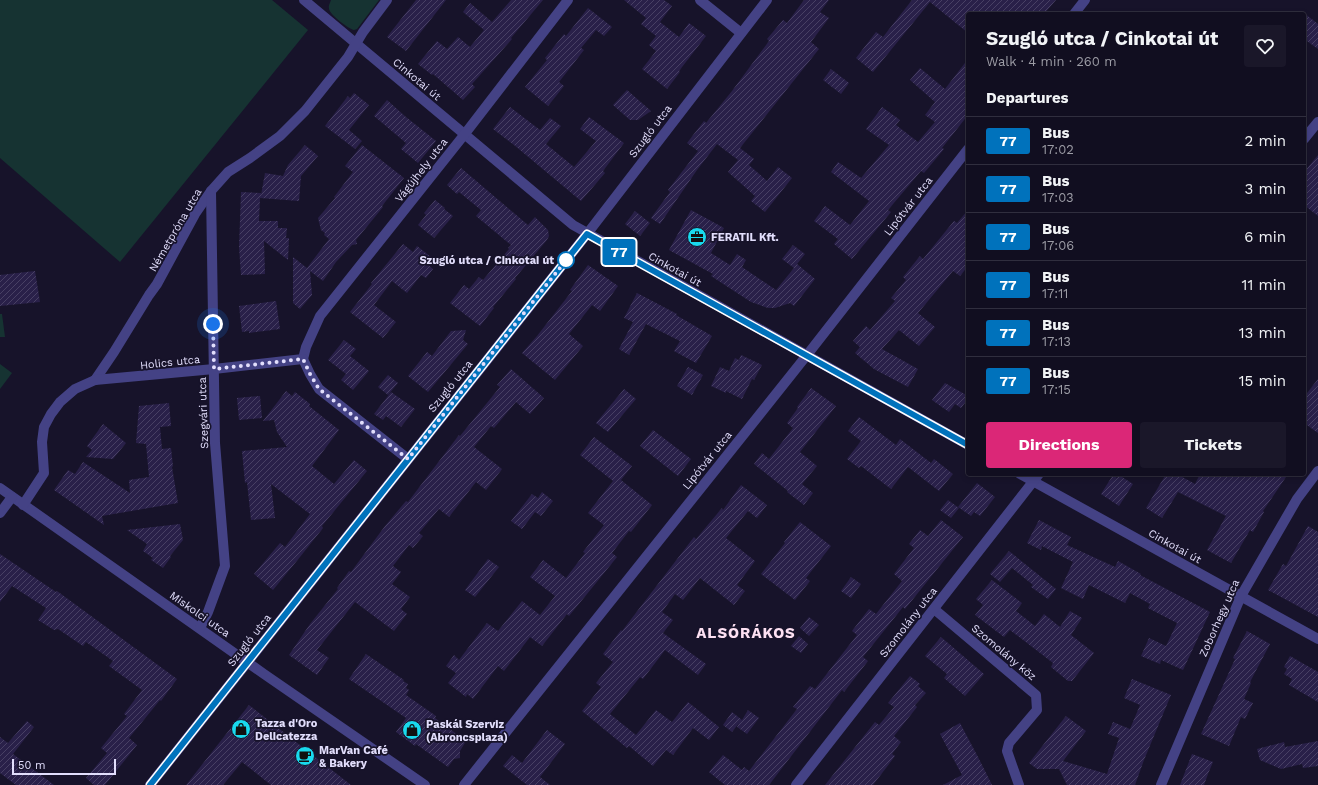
<!DOCTYPE html>
<meta charset="utf-8">
<style>
:root{--surface:#110e20;--page:#1a1729;--text:#f1f3f6;--muted:#9c9ca5;--line:#302e3e;--accent:#db2777}
body{margin:0;font-family:"Work Sans",sans-serif;background:var(--page);color:var(--text);height:100vh;display:flex;flex-direction:column;font-size:15px;white-space:nowrap}
*{box-sizing:border-box;margin:0}
p{font-size:13px;color:var(--muted)}
.icon{flex:none;width:22px;height:22px;fill:none;stroke:currentColor;stroke-width:2;stroke-linecap:round;stroke-linejoin:round}
.map{position:relative;flex:1;overflow:hidden}
.details{position:absolute;left:966px;top:12px;width:340px;height:464px;display:flex;flex-direction:column;background:var(--surface);border-radius:4px;box-shadow:0 2px 6px #0003,0 0 0 1px var(--line)}
.details>*{flex:none}
.badge{padding:0 8px;border-radius:3px;font-size:14px;line-height:26px}
.scale{position:absolute;left:12px;bottom:10px;width:104px;box-sizing:border-box;padding-left:4px;border:2px solid #e2defc;border-top:0;font-size:11px;line-height:14px;white-space:nowrap;color:#e2defc;-webkit-text-stroke:3px #17132a;paint-order:stroke}
.you{position:absolute;width:20px;height:20px;margin:-10px;border:3px solid #fff;border-radius:50%;background:#1a73e8;box-shadow:0 0 0 6px #1a73e833}
.map>.badge{position:absolute;translate:-50% -50%;box-shadow:0 0 0 2px #fff}
h2{padding:0 20px;font-size:15px;line-height:36px}
.round{display:grid;place-items:center;flex:none;width:42px;height:42px;border-radius:4px;background:var(--page)}
.head{display:flex;align-items:center;justify-content:space-between;height:68px;padding:0 20px}
h1{font-size:19px;font-weight:700;line-height:30px}
.action{display:flex;gap:8px;margin-top:auto;padding:8px 20px}
.action a{flex:1;height:46px;border-radius:4px;background:var(--accent);color:#fff;font-size:16px;font-weight:700;line-height:46px;text-align:center}
.action a+a{background:var(--page);color:var(--text)}
ul{padding:0;list-style:none}
li{display:flex;align-items:center;gap:12px;height:48px;padding:0 20px;border-top:1px solid var(--line)}
li div{flex:1}
li b{display:block;font-size:15px}
li em{font-style:normal}
li .badge{min-width:44px;font-weight:700;text-align:center}
.map>svg:first-child{display:block}
</style>
<div class="map">
<svg width="1318" height="785" viewBox="0 0 1318 785">
<defs>
<pattern id="building-hatch" width="6" height="6" patternUnits="userSpaceOnUse"><rect width="6" height="6" fill="#292049"/><path d="M-1 1l2-2M0 6l6-6M5 7l2-2" fill="none" stroke="#484064"/></pattern>
</defs>
<rect width="100%" height="100%" fill="#17132a"/>
<g fill="#163332">
<path d="M0,0H272L308,30L120,262L0,158Z"/>
<path d="M331,0H379L357,29L354,30C349,29 330,15 329,9C328,6 330,3 331,0Z"/>
<path d="M0,314H2L5,337H0Z"/>
<path d="M0,364L12,373L0,389Z"/>
</g>
<g fill="url(#building-hatch)">
<path d="M416,0H446L406,51L387,37Z"/>
<path d="M511,0H543L511,38L512,39L472,84L475,87L463,100L433,74L432,75L418,64L437,41L447,49L458,37L470,47L484,30L463,12L470,3L492,22Z"/>
<path d="M624,0H664L672,6L660,22L679,37L689,23L706,36L679,71L680,72L667,89L642,69L656,51L649,45L656,36L641,24L646,18Z"/>
<path d="M804,0H829L820,12L829,18L811,42L819,49L740,148L754,159L749,165L767,181L778,167L792,178L765,212L751,201L755,196L728,172L738,160L717,144L697,170L660,224L651,218L670,192L668,190L698,151L687,143L704,121L706,123L732,91L769,41L767,39L783,20L787,23Z"/>
<path d="M912,0H1056L1044,14H968V33L930,2L873,72L856,58L876,32L883,37Z"/>
<path d="M588,8L612,27L604,36L596,30L581,48L584,50L559,82L564,86L548,106L525,87L547,60L545,58L564,34L566,36Z"/>
<path d="M1304,13L1318,24V49L1304,39Z"/>
<path d="M968,59V115L942,148L944,149L924,173L921,171L888,210L891,212L852,259L834,244L838,239L814,221L825,206L850,225L869,201L831,172L838,162L861,178L889,145L866,129L882,107L900,120L896,125L918,142L935,122L925,115L935,102L910,80L920,68L945,89Z"/>
<path d="M831,69L849,83L841,94L823,80Z"/>
<path d="M627,90L651,111L638,120H630L613,105Z"/>
<path d="M354,93L369,105L349,130L362,141L355,149L325,126L348,96L350,98Z"/>
<path d="M387,100L406,117L436,141L418,163L401,149L406,143L374,116Z"/>
<path d="M510,107L540,130L550,118L561,126L546,144L574,167L596,141L580,129L589,117L624,143L603,171L605,173L581,201L514,145L493,129Z"/>
<path d="M305,145L318,156L301,176L299,201L260,198L259,221H278V228H287L286,238H289L288,260L264,241L265,274L241,275L239,247L241,192L261,193V195L265,173L283,176L288,165Z"/>
<path d="M362,145L404,178L382,206L383,207L356,240L357,244L352,245L336,262L323,281L310,271L312,295L300,309L293,303V257L307,268L329,239L324,235L325,233L321,230L318,218L335,198L334,197L353,172L345,166Z"/>
<path d="M1318,155V216L1304,205V172Z"/>
<path d="M461,168L528,225L535,217L548,230L549,236L547,240L515,278L516,279L493,307L494,308L480,326L450,303L464,285L469,289L479,277L483,280L509,249L508,248L511,245L476,216L481,210L459,192L457,194L447,185Z"/>
<path d="M435,200L445,208L444,209L453,216L434,238L418,225L426,215L424,213Z"/>
<path d="M691,210L724,228L711,253L730,265L737,254L746,260L742,267L776,290L794,268L782,259L793,245L805,254L797,264L815,279L794,306L790,303L775,308H768L751,302L711,276L713,274L669,250Z"/>
<path d="M968,210V266L960,276L953,271L918,313L935,327L919,346L899,330L882,349L918,369L908,387L874,369L855,353L860,347L853,341L866,326L870,330L895,301L891,298L906,280L903,277L920,256L923,259L954,221L957,223Z"/>
<path d="M635,211L650,223L640,236L625,224Z"/>
<path d="M403,244L413,252L417,246L431,257L426,263L433,269L426,278L421,275L407,293L392,281L374,305L396,322L383,338L350,312L372,284L371,283Z"/>
<path d="M588,265L618,286L600,311L592,305L569,334L583,346L555,380L522,353L537,336L572,291L570,290Z"/>
<path d="M35,271L40,302L0,306V275Z"/>
<path d="M637,293L677,314L676,315L712,336L696,363L674,351L680,341L646,324L629,355L619,349L633,322L624,318Z"/>
<path d="M276,301L280,329L249,333V331L242,332L239,306Z"/>
<path d="M466,330L463,340L468,344L428,392L408,376L427,352L432,356L451,331Z"/>
<path d="M344,340L356,349L350,356L369,371L353,390L341,380L346,374L328,360Z"/>
<path d="M741,355L762,365L754,380L752,379L742,399L726,391V393L711,386L720,367L729,371L735,358L739,360Z"/>
<path d="M688,367L703,375L692,395L677,386Z"/>
<path d="M511,369L544,398L530,414L516,402L494,428L491,426L474,447L502,469L499,473L486,490L476,482L449,517L439,509L419,533L423,536L413,548L409,545L393,566L401,572L392,584L410,597L401,609L407,614L394,631L355,602L317,650L329,658L317,675L289,655L310,624L338,589L337,588L349,571L351,572L385,526L406,501L408,502L459,435L460,436L500,387L497,385Z"/>
<path d="M388,375L398,383L388,395L378,387Z"/>
<path d="M1318,379V433L1304,423V397Z"/>
<path d="M945,383L968,396V399L961,408L955,404L949,412L932,400Z"/>
<path d="M811,388L836,406L800,452L817,466L802,484L813,493L804,505L787,492L788,491L754,464L762,453L769,459L793,428L787,423L798,408L797,407Z"/>
<path d="M624,389L636,399L608,432L596,423Z"/>
<path d="M286,391L292,396L295,392L310,404L309,406L339,430L312,466L334,484L354,460L367,471L322,526L323,528L300,557L273,590L254,574L280,543L285,547L310,514L271,484L275,518L251,520L247,482L245,483L242,451L287,447L277,432L274,420L263,421Z"/>
<path d="M391,392L415,409L401,427L386,416L383,420L374,414Z"/>
<path d="M260,396L262,418L239,420L237,398Z"/>
<path d="M169,403L171,426L160,427L162,449L171,448L173,466L172,467L178,503L102,516L104,525L54,490L68,470L75,474L83,462L130,493L129,480L149,477L146,444L136,443L139,406Z"/>
<path d="M859,417L896,445L900,439L931,463L934,459L953,474L939,491L908,467L891,489L861,466L859,468L847,459L861,441L848,431Z"/>
<path d="M103,424L126,443L113,459L86,457L92,450L87,446Z"/>
<path d="M653,430L691,459L678,476L640,446Z"/>
<path d="M594,437L632,466L621,480L652,505L631,532L629,531L612,553L617,557L596,583L569,616L567,614L542,646L530,637L504,671L498,666L473,699L467,694L466,697L448,683L456,673L446,666L454,655L459,660L487,623L498,631L522,601L540,615L555,596L530,577L543,560L566,578L585,553L583,552L604,525L588,513L613,481L580,455Z"/>
<path d="M1166,474H1177L1195,484L1200,474H1288L1263,511L1264,512L1253,532L1250,530L1231,563L1207,550L1226,516L1178,492L1162,518L1146,508Z"/>
<path d="M1113,475L1117,478L1119,475L1133,484L1119,506L1101,494Z"/>
<path d="M977,483L995,497L980,516L974,512L971,516L958,507Z"/>
<path d="M741,485L767,505L757,518L748,511L726,538L755,561L737,585L745,591L734,605L700,578L683,600L675,594L662,612L673,620L663,633L706,664L698,675L665,650L643,679L640,677L610,714L636,735L656,710L672,722L688,702L719,727L709,740L693,728L673,755L666,750L653,766L629,746L627,748L582,711L601,687L596,683L613,662L603,654L621,630L622,631L694,537L696,539L722,508L723,510Z"/>
<path d="M542,492L553,501L541,516L535,512L522,529L511,521L532,494L538,498Z"/>
<path d="M948,500L959,508L951,518L940,510Z"/>
<path d="M941,520L963,537L905,609L903,607L863,657L868,661L844,692L842,690L769,785H725L709,772L723,755L742,770L744,767L749,771L797,709L793,707L810,686L815,689L857,635L852,631L869,609L876,614L902,581L894,574L914,548L909,544L920,530L928,536Z"/>
<path d="M1039,520L1071,537L1067,545L1115,567L1118,561L1141,574L1140,575L1210,612L1183,670L1161,660L1160,664L1141,656L1149,638L1166,646L1177,623L1148,608L1150,604L1130,593L1125,603L1089,585L1083,599L1061,588L1073,562L1042,546L1041,550L1027,543Z"/>
<path d="M800,522L831,546L806,578L810,581L795,600L761,574L785,543L784,542Z"/>
<path d="M180,524L183,540L170,556L171,557L163,568L151,560L153,558L143,551L147,544L127,530Z"/>
<path d="M1308,526L1318,532V617L1268,590L1283,564L1286,566Z"/>
<path d="M1009,551L1056,589L1048,599L1031,587L1033,585L1012,568L1000,582L990,574Z"/>
<path d="M0,554L56,592L57,591L177,679L161,701L160,700L129,738L137,745L105,785H94L86,778L107,753L101,748L127,716L124,714L142,690L109,666L113,661L86,642L83,646L58,629L54,630L38,620L46,608L12,586L0,602Z"/>
<path d="M488,559L499,567L475,597L465,590Z"/>
<path d="M851,577L861,584L851,598L841,591Z"/>
<path d="M992,580L1022,603L1016,611L1035,626L1044,614L1060,627L1070,611L1082,618L1071,635L1094,653L1072,681H1068L1051,667L1053,663L1010,630L1004,637L975,615L983,605L976,599Z"/>
<path d="M809,617L819,625L809,636L800,628Z"/>
<path d="M1247,631L1270,644L1250,682L1251,683L1244,699L1253,703L1245,719L1241,717L1229,746L1201,734L1235,659L1233,658Z"/>
<path d="M799,636L808,644L801,653L791,646Z"/>
<path d="M941,637L984,674L965,696L944,678L947,674L925,656Z"/>
<path d="M366,654L404,680L403,681L408,684L406,688L409,690L406,695L436,716L435,718L466,741L460,751V758L454,759L448,767L416,744L415,746L396,732L406,718L349,679Z"/>
<path d="M1290,656L1318,672V702L1289,685L1292,679L1284,674L1287,669L1284,667Z"/>
<path d="M910,676L920,684L918,686L926,693L915,705L917,707L894,736L901,742L892,754L895,756L886,768L873,785H825L875,722L879,725L894,707L888,703Z"/>
<path d="M1132,679L1171,695L1144,760L1135,785H1067L1059,769H1037L1029,763L1066,716L1086,731L1063,761L1107,774L1119,738L1108,734L1113,722L1130,729L1140,705L1124,698Z"/>
<path d="M249,705L351,785H271L242,762L223,785H186Z"/>
<path d="M748,710L759,718L747,734L737,727L739,723L732,732L723,725L732,712L742,720Z"/>
<path d="M27,721L34,727L13,754L54,785H16L0,773V737L8,743Z"/>
<path d="M960,723L978,757L992,785H943L962,775L940,734Z"/>
<path d="M547,730L565,744L540,777L550,785H527L503,766L512,755L522,763Z"/>
<path d="M1318,741V766L1303,768L1302,764L1281,769L1260,760L1257,749L1284,742L1285,747Z"/>
<path d="M1192,754L1213,762L1208,774L1204,785H1180Z"/>
</g>
<g fill="none" stroke-linecap="round" stroke-linejoin="round">
<g stroke="#444285" stroke-width="10">
<path d="M304,0L573,225L968,445"/>
<path d="M700,0L741,33"/>
<path d="M1074,14L1085,0"/>
<path d="M1304,139L1318,122"/>
<path d="M303,359L306,347L320,316L464,135L568,0"/>
<path d="M303,359L310,374L319,389L408,459"/>
<path d="M95,380L114,352L149,295L157,284L195,214L211,191L228,172L250,158L280,136L305,111L348,57L363,32L387,0"/>
<path d="M1020,474L1318,639"/>
<path d="M0,488L264,674L425,785"/>
<path d="M23,505L44,473L42,442L44,427L51,414L60,402L75,389L95,380L214,369L303,359"/>
<path d="M0,513L12,497"/>
<path d="M934,609L1036,695L1037,710L1009,743L1007,751L1019,785"/>
<path d="M200,628L208,612L225,566L215,443L211,191"/>
<path d="M150,785L587,234L767,0"/>
<path d="M464,785L807,355L968,149"/>
<path d="M796,785L1039,474"/>
<path d="M1161,785L1241,596L1297,499L1318,471"/>
</g>
</g>
<g fill="none" stroke-linecap="round" stroke-linejoin="round">
<g stroke="#fff" stroke-width="9">
<path id="line" d="M150,785L587,234L968,445"/>
</g>
<use href="#line" stroke="#0072bc" stroke-width="6"/>
<path stroke="#e2defc" stroke-width="4" stroke-dasharray="0 7.2" d="M213,324L214,369L303,359L310,374L319,389L408,459L567,259L566,260"/>
</g>
<defs>
<g id="office-disc" transform="scale(1)"><circle r="9.5" fill="#19d9ed" stroke="#17132a"/><path d="M-6-3h4V-5.5h4V-3h4V5H-6ZM-1-4.5V-3h2v-1.5ZM-6 0V1H6V0Z" fill="#111"/></g>
<g id="shop-disc" transform="scale(1)"><circle r="9.5" fill="#19d9ed" stroke="#17132a"/><path d="M-5-2.5h2.3a2.7 3.5 0 0 1 5.4 0H5L5.5 6h-11ZM-1.5-2.5h3a1.5 2.3 0 0 0-3 0Z" fill="#111"/></g>
<g id="cafe-disc" transform="scale(1)"><circle r="9.5" fill="#19d9ed" stroke="#17132a"/><path d="M-5.5-4.5H6V0H3Q3 3.5 0 3.5H-2.5Q-5.5 3.5-5.5 0ZM3-3.2v2h1.7v-2ZM-6 4.5H4V6H-6Z" fill="#111"/></g>
</defs>
<g fill-rule="evenodd">
<use href="#office-disc" x="697" y="237"/>
<use href="#shop-disc" x="241" y="729"/>
<use href="#shop-disc" x="412" y="730"/>
<use href="#cafe-disc" x="305" y="756"/>
</g>
<circle fill="#fff" stroke="#0072bc" stroke-width="2" cx="566" cy="260" r="8"/>
<g text-anchor="middle" stroke-width="3.5" stroke-linejoin="round" paint-order="stroke">
<g font-size="11" fill="#e2defc" stroke="#17132a">
<text transform="translate(417 79) rotate(40)" y="4">Cinkotai út</text>
<text transform="translate(650 131) rotate(-53)" y="4">Szugló utca</text>
<text transform="translate(421 170) rotate(-52)" y="4">Vágújhely utca</text>
<text transform="translate(908 206) rotate(-52)" y="4">Lipótvár utca</text>
<text transform="translate(175 230) rotate(-60)" y="4">Németpróna utca</text>
<text transform="translate(675 269) rotate(29)" y="4">Cinkotai út</text>
<text transform="translate(170 362) rotate(-6)" y="4">Holics utca</text>
<text transform="translate(450 386) rotate(-51)" y="4">Szugló utca</text>
<text transform="translate(203 413) rotate(-92)" y="4">Szegvári utca</text>
<text transform="translate(707 460) rotate(-51)" y="4">Lipótvár utca</text>
<text transform="translate(1175 546) rotate(29)" y="4">Cinkotai út</text>
<text transform="translate(200 614) rotate(35)" y="4">Miskolci utca</text>
<text transform="translate(1219 618) rotate(-66)" y="4">Zoborhegy utca</text>
<text transform="translate(908 622) rotate(-52)" y="4">Szomolány utca</text>
<text transform="translate(249 640) rotate(-52)" y="4">Szugló utca</text>
<text transform="translate(1004 652) rotate(40)" y="4">Szomolány köz</text>
</g>
<g font-size="11" font-weight="bold" fill="#e2defc" stroke="#17132a" text-anchor="start">
<text x="711" y="241">FERATIL Kft.</text>
<text x="255" y="727">Tazza d'Oro<tspan x="255" dy="13">Delicatezza</tspan></text>
<text x="426" y="728">Paskál Szerviz<tspan x="426" dy="13">(Abroncsplaza)</tspan></text>
<text x="319" y="754">MarVan Café<tspan x="319" dy="13">&amp; Bakery</tspan></text>
</g>
<g font-size="11" font-weight="bold" fill="#e2defc" stroke="#17132a" text-anchor="end">
<text x="554" y="264">Szugló utca / Cinkotai út</text>
</g>
<g font-size="15" font-weight="bold" letter-spacing="1" fill="#fde0f2" stroke="#17132a">
<text x="746" y="638">ALSÓRÁKOS</text>
</g>
</g>
</svg>
<div class="scale">50 m</div>
<div class="you" style="left:213px;top:324px"></div>
<b class="badge" style="left:619px;top:252px;background:#0072bc;color:#fff">77</b>
<section class="details">
<div class="head"><div><h1>Szugló utca / Cinkotai út</h1><p>Walk · 4 min · 260 m</p></div><a class="round"><svg class="icon" aria-label="heart" viewBox="0 0 24 24"><path d="M12 20l-8-8c-3-5 5-10 8-4 3-6 11-1 8 4z"/></svg></a></div>
<h2>Departures</h2>
<ul>
<li><span class="badge" style="background:#0072bc;color:#fff">77</span><div><b>Bus</b><p>17:02</p></div><em>2 min</em></li>
<li><span class="badge" style="background:#0072bc;color:#fff">77</span><div><b>Bus</b><p>17:03</p></div><em>3 min</em></li>
<li><span class="badge" style="background:#0072bc;color:#fff">77</span><div><b>Bus</b><p>17:06</p></div><em>6 min</em></li>
<li><span class="badge" style="background:#0072bc;color:#fff">77</span><div><b>Bus</b><p>17:11</p></div><em>11 min</em></li>
<li><span class="badge" style="background:#0072bc;color:#fff">77</span><div><b>Bus</b><p>17:13</p></div><em>13 min</em></li>
<li><span class="badge" style="background:#0072bc;color:#fff">77</span><div><b>Bus</b><p>17:15</p></div><em>15 min</em></li>
</ul>
<div class="action"><a>Directions</a><a>Tickets</a></div>
</section>
</div>
